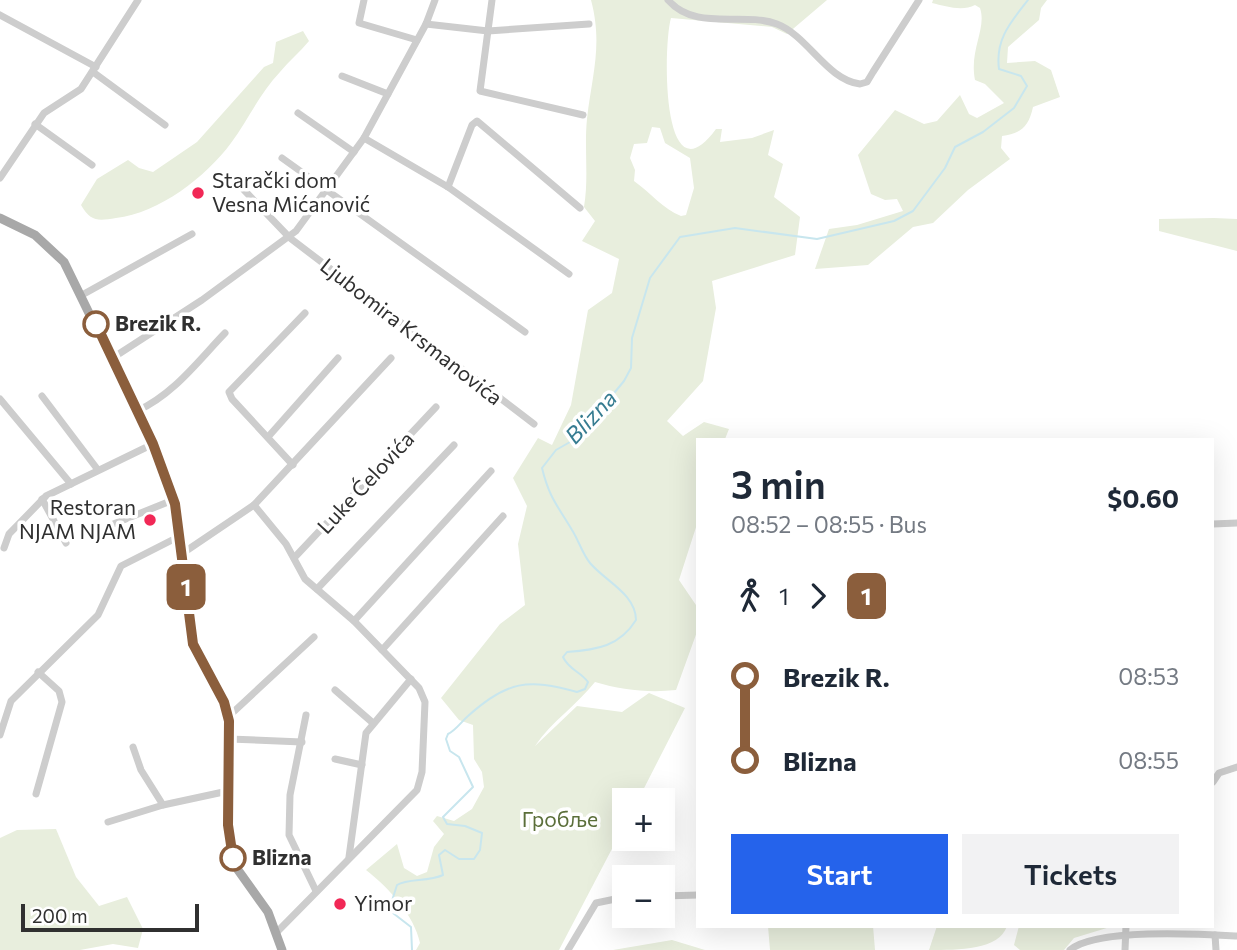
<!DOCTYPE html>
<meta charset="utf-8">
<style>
:root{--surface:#fff;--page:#f2f2f3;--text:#1f2937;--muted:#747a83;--accent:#2563eb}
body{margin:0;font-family:Commissioner,sans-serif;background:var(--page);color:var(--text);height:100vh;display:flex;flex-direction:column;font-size:26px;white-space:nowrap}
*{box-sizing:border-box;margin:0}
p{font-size:23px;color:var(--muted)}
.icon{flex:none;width:38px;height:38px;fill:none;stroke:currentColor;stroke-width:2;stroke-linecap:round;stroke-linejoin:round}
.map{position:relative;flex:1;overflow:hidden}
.details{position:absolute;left:696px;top:438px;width:518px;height:490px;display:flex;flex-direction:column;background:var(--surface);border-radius:0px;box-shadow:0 7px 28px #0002}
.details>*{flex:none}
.badge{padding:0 14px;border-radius:10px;font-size:24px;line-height:46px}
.controls{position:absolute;left:612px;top:788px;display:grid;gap:14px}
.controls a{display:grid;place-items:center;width:63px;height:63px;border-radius:0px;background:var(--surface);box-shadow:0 7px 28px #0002;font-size:35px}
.scale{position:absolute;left:21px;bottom:18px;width:178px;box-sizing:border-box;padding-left:7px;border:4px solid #303030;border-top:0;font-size:19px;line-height:24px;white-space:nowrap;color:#303030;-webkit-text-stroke:5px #fff;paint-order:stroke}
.map>.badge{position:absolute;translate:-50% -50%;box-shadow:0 0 0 4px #fff}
.legs{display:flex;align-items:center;gap:10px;height:77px;padding:0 35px;font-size:23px}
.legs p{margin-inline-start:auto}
.headline{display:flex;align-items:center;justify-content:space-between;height:119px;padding:0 35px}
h1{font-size:38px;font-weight:600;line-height:52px}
.button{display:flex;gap:14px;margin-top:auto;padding:14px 35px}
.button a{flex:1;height:80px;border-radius:0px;background:var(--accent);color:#fff;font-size:28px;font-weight:600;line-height:80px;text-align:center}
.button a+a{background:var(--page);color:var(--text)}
ul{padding:0 35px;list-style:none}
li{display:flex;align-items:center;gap:24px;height:84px;font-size:26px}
li i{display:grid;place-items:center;width:10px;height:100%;margin:0 9px;background:currentColor}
li i::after{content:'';width:18px;height:18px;margin:-9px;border:5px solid;border-radius:50%;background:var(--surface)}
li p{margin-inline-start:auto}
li:first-child i{background:linear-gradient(#0000 50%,currentColor 0)}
li:last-child i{background:linear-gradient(currentColor 50%,#0000 0)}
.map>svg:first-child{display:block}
</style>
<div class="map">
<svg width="1237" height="950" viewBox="0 0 1237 950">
<rect width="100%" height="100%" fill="#fff"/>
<g fill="#e8eedd" fill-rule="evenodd">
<path d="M591,0H827L787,34L772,27L671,18C663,45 661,204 716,129H722L720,142L752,138L774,130L768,155L783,164L774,197L800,217L795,255L712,281L716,308L703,381L667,421L683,436L704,422L729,429L725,439H698V521L679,580L698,608V629L676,690C649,693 621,690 595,682C576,706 552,721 535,746L577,706L622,712L649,693L685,708L638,800H625V824L559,950H416L420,943C414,915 389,888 366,870L397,844L404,868L417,876L427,872L434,847L444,834L433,821L437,816L454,821L472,809L484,787L482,772L474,759L473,725L459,720L441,698L500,624L525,605L518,544L527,506L513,478L538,438L552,445L571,405L588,310L612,293L619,259L582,241L595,221L584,207C589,177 584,149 587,119C592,75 603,45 591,0ZM652,127L660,128L665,143L690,158L694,188L686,215L681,216C663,209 651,193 634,181L635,170L630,158L634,144L647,143Z"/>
<path d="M933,0H1047L1041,8L1039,20L1008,47L1007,63L1035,61L1051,70L1060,97L1033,107C1029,126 1021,134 1002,136L1001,148L1010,159L968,190L933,223L913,227L868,265L815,269L829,229L857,225L903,211L897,199L885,200L871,194L858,155L895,110L924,124L937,121L960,95L969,114L977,118L1004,103L985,84L975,80C969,50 987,29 980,8L975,5C962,12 945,6 932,3Z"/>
<path d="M303,31L309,41C300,52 289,61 280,72C260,93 248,120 231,143C206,177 159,213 116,218C98,221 91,222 81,205L97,179L128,160L139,168L153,172L197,142L264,67L273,63L276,42Z"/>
<path d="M1214,218L1237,219V251L1159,231V219Z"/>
<path d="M56,829L76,877L99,906L127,897L143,929L138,948L113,944L80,950H0V838L17,830Z"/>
<path d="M768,926H873L875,950H770Z"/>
<path d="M937,926H1007C999,950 959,950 929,950Z"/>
<path d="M1019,926H1106L1110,927L1074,938L1064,950H1020L1014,945Z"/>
<path d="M672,940L705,950H613Z"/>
</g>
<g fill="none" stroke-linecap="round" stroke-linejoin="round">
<path stroke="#c8e6ee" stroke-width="2" d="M412,950L411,927L389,910L397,885C408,878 428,882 443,875L439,855L445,850L459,859H474L480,850L482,833L465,826L447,824L443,817L473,787L459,757L450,751L446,739L448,734C456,730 461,722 468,716C507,681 528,678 577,692L585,689L588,682C580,671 569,670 563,657L567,652C597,650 620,646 636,620C636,594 605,581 590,563C582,553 579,541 572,530C557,505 549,497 542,468L556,450L577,438L624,381L631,368L632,338L650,278L680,237L735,228L817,239L894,221L913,211L945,168L955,147L983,132L1014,108L1027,86L1021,76L999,69C995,39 1011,22 1028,0"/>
<g stroke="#cdcdcd" stroke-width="7">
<path d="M364,0L359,23L417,40"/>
<path d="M492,0L480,91L583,115"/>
<path d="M668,0C696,32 742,11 777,24C808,36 827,80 860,84L867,82L873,72L919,0"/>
<path d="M0,15L96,67"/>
<path d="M426,24L488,31L589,24"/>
<path d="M93,72L165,125"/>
<path d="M342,76L388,94"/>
<path d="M298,113L354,152"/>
<path d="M35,124L92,165"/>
<path d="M364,138L448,187L569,274"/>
<path d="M282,158L525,332"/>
<path d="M0,178L44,113L81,89L138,0"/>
<path d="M448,187L472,125L477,121L580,208"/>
<path d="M244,190L290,238L534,424"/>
<path d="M82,295L192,234"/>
<path d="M111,359L202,300L296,231L364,138L426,24L435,0"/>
<path d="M42,396L98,470"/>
<path d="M0,399L71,484"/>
<path d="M137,411C174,394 198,361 225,333"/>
<path d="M268,437L338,358"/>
<path d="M293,465L232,399L229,392L305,313"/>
<path d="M42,499L66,543"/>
<path d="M254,505L286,544L305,579L354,621L419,688L425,702L422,772L417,790L277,932"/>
<path d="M1213,524L1237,523"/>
<path d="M111,525L173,500"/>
<path d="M4,548L9,534L46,496L153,444"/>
<path d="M183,553L254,505L391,358"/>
<path d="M294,558L436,407"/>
<path d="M317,589L454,445"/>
<path d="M354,621L491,471"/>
<path d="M382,650L503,516"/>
<path d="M335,690L373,723"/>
<path d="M306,715L290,795L289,835L316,891"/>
<path d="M228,717L314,637"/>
<path d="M0,735L11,701L98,615L121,566L180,536"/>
<path d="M229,739L302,742"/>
<path d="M133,747L141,770L163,805L228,791"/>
<path d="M335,759L362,765"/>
<path d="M1213,782L1219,773L1237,767"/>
<path d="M36,794L62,702L59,691L38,672"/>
<path d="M108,822L163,805"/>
<path d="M349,857L366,733L411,679"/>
<path d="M663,896L698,895"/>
<path d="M1215,935L1216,950"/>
<path d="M568,950L596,903L625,897"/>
<path d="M1070,950C1096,928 1200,934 1237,936"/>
<path d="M1125,950L1126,926"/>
</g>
<path stroke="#a8a8a8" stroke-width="9" d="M0,218L35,235L64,262L153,444L175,504L193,644L224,702L229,721V844L238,870L268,912L282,950"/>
</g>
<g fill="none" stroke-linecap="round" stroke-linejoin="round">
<g stroke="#fff" stroke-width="16">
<path id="line-1" d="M96,324L153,444L175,504L193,644L224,702L229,721L228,825L233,858"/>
</g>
<use href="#line-1" stroke="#8b5e3c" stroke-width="10"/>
</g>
<g fill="#f12856" stroke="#fff" stroke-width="2.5">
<circle cx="198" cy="193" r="7"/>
<circle cx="150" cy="520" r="7"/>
<circle cx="340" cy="904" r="7"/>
</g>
<g fill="#fff" stroke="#8b5e3c" stroke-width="3.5">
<circle cx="96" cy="324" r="12"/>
<circle cx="233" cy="858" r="12"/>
</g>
<g text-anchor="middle" stroke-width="7" stroke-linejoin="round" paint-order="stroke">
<g font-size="21" fill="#303030" stroke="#fff" text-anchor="start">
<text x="212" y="188">Starački dom<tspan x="212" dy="24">Vesna Mićanović</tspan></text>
<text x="136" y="515" text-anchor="end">Restoran<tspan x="136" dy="24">NJAM NJAM</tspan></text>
<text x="354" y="911">Yimor</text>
</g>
<g font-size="21" font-weight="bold" fill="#303030" stroke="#fff" text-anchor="start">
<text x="115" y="331">Brezik R.</text>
<text x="252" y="865">Blizna</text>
</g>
<g font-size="21" fill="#303030" stroke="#fff">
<text transform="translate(411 332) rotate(38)" y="7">Ljubomira Krsmanovića</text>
<text transform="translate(366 483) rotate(-47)" y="7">Luke Ćelovića</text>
</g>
<g font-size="21" fill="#5b6f3a" stroke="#fff">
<text x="560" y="827">Гробље</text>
</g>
<g font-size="23" font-style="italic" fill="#367c91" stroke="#fff">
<text transform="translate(591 417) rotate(-47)" y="8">Blizna</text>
</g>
</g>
</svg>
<div class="controls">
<a>+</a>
<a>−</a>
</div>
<div class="scale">200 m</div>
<b class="badge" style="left:186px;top:587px;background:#8b5e3c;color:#fff">1</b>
<section class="details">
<div class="headline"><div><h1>3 min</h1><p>08:52 – 08:55 · Bus</p></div><b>$0.60</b></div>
<div class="legs"><svg class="icon" aria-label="walk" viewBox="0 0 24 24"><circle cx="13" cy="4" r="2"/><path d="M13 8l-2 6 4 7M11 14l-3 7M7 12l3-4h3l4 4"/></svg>1<svg class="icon" aria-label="forward" viewBox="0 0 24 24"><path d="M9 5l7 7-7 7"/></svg><b class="badge" style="background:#8b5e3c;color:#fff">1</b></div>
<ul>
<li><i style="color:#8b5e3c"></i><b>Brezik R.</b><p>08:53</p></li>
<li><i style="color:#8b5e3c"></i><b>Blizna</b><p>08:55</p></li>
</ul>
<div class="button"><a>Start</a><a>Tickets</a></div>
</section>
</div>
